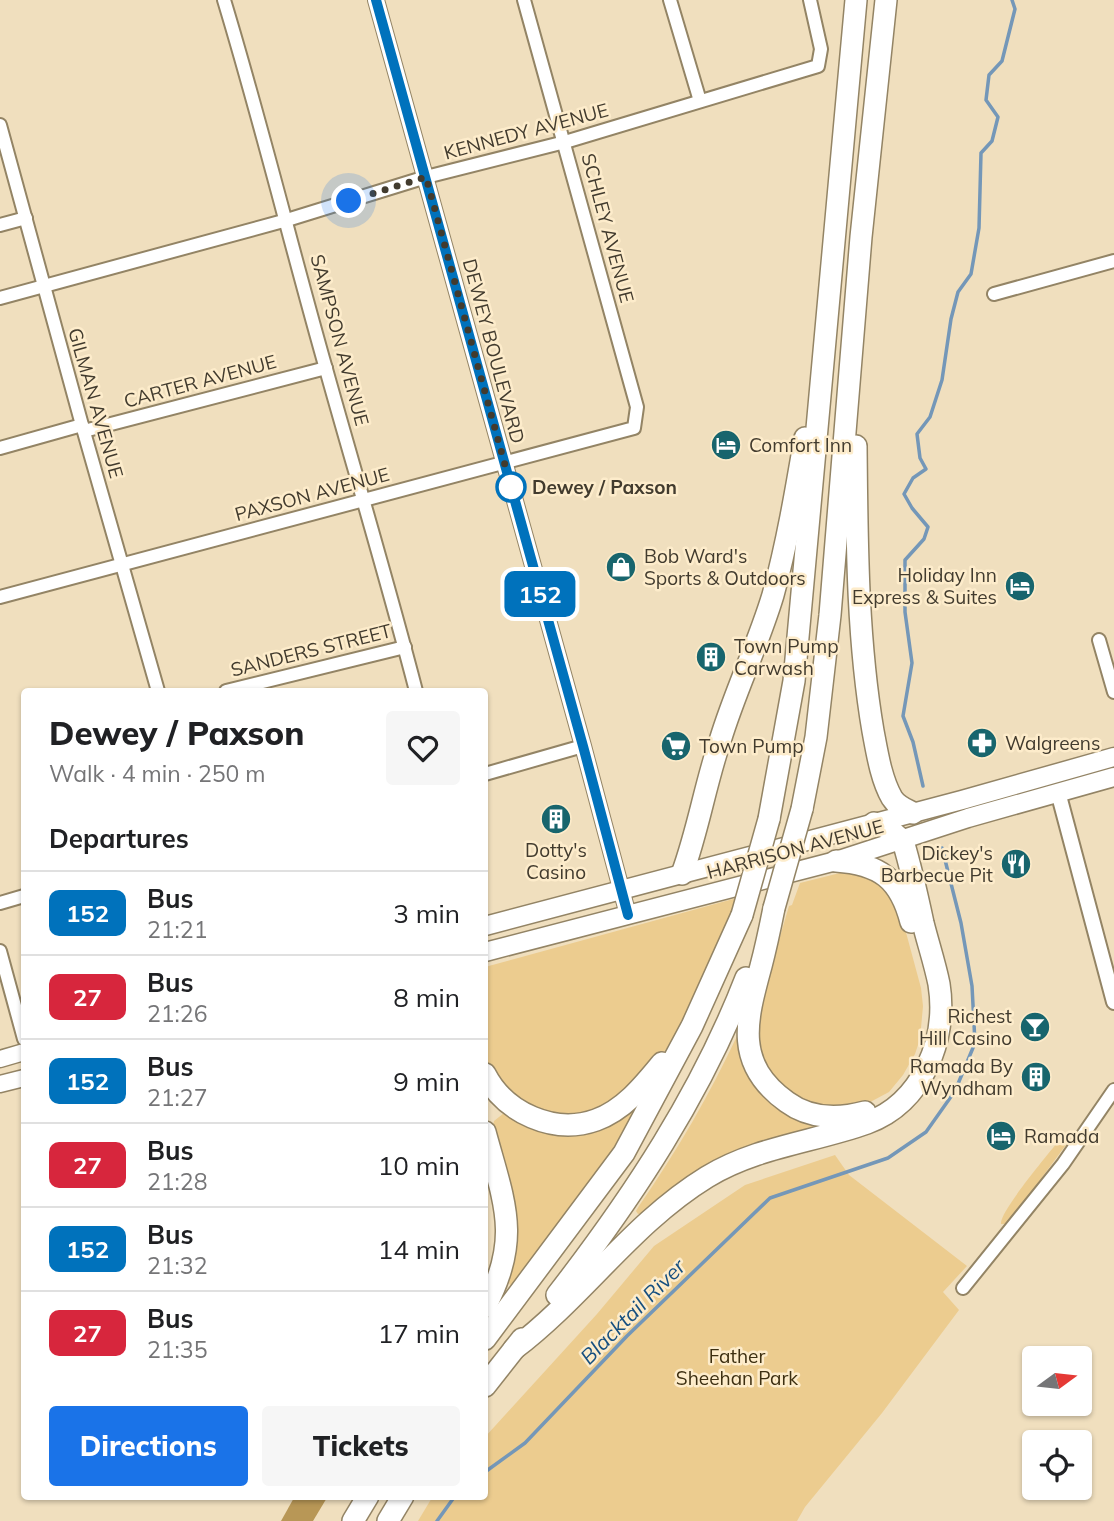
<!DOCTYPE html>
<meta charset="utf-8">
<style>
:root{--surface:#fff;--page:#f6f6f6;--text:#202124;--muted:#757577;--line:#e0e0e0;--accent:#1a73e8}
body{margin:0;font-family:Mulish,sans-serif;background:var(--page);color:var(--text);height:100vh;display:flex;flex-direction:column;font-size:26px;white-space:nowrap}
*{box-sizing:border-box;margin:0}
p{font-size:23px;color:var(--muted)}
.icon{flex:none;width:38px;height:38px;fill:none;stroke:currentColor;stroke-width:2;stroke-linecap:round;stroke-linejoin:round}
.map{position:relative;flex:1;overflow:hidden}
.panel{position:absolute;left:21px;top:688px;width:467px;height:812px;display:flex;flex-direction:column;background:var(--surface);border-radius:7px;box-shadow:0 2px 5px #0004}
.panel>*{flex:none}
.badge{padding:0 14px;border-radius:10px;font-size:24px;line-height:46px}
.needle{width:46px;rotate:75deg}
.buttons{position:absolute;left:1022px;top:1346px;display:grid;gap:14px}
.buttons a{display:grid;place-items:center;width:70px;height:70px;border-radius:7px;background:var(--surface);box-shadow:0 2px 5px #0004;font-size:35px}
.you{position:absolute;width:35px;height:35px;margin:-18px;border:5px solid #fff;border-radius:50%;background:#1a73e8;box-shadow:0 0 0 10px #1a73e833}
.map>.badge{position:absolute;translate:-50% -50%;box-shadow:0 0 0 4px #fff}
h2{padding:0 28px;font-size:26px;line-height:63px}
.round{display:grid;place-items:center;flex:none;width:74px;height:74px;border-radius:7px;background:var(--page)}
.head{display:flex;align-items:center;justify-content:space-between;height:119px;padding:0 28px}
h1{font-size:33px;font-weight:800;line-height:52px}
.primary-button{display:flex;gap:14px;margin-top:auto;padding:14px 28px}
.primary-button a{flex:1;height:80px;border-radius:7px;background:var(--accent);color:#fff;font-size:28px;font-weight:800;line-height:80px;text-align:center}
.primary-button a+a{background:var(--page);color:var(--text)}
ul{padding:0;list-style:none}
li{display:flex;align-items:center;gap:21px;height:84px;padding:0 28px;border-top:2px solid var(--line)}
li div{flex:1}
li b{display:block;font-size:26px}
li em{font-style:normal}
li .badge{min-width:77px;font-weight:700;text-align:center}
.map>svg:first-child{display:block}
</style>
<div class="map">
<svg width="1114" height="1521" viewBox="0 0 1114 1521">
<rect width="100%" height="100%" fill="#f0dfbe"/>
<g fill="#eccc8f">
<path d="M844,872L858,873L886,888L904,925L921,988L923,1006L920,1039L915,1054L903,1075L889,1092L859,1108L810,1106L770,1077L757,1045V1015L789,906L792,905L800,883Z"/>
<path d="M737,898L731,919L726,921L728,930L692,1004L667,1048L635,1088L608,1110L552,1118L515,1100L490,1069L485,1055V967Z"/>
<path d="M738,1034L813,1124L815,1127L813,1130L642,1214H638L636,1211L639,1206C677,1151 710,1094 738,1034Z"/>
<path d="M638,1105H640L620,1142L514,1285L511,1286L509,1283L515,1257L517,1232L492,1130L494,1121L504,1113C553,1145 593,1140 638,1105Z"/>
<path d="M1065,1137L1068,1142L1008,1224H1001C999,1212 1050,1152 1061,1138Z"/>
<path d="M835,1155L849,1175L967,1266L943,1292L959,1310L882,1413L805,1507L797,1521H418L433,1496H485V1437L597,1314L654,1246L745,1185Z"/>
</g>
<path fill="#b89756" d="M295,1496H328L313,1521H281Z"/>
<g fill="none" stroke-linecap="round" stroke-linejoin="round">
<g stroke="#7497b8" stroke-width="3.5">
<path d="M923,786L913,742L903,716L912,663L905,612V560L924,539L928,527L912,508L904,494L913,478L926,469L920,458L917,434L930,417L942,380L951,319L958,292L971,274L979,228L981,153L992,141L998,117L986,100L989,75L1002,61L1015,9L1012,0"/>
<path d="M485,1472L525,1443L627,1336L770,1198L888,1158L926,1132L955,1091L975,1043L972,986L961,923L942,848"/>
<path d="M437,1521L455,1496"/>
</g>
<g stroke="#938465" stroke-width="16">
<g id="minor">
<path d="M224,0C261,122 291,246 326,369C356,476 388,583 416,691"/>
<path d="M670,0L700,101"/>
<path d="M0,125L82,425L158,691"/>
<path d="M0,225L26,218"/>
<path d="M994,294L1114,261"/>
<path d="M0,298L287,220L426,177L565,142L818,66L821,49L810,0"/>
<path d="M84,431L326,368"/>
<path d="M0,448L82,425"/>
<path d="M0,597L634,428L637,407L524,0"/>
<path d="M1099,640L1114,692"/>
<path d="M226,691L405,647"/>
<path d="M485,774L583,746"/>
<path d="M0,903L24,896"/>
<path d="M0,951L24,1039"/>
<path d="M963,1288L1063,1164L1114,1090"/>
</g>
</g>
<g stroke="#938465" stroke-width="18">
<g id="tertiary">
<path d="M376,0L583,746L628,915"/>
<path d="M1058,792L1114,1002"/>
</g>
</g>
<g stroke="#938465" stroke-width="19">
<g id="secondary">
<path d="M0,1059L24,1052"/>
<path d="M0,1084L24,1078"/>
</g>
</g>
<g stroke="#938465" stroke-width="21">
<g id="primary">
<path d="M485,926L962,800L1114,757"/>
<path d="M485,952L836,861L968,818L1114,777"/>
</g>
</g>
<g stroke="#938465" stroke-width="24">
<g id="motorway">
<path d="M856,446C857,540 857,637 873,731C877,752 881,779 892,798C897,806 905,809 913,813"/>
<path d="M802,809L816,737L830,615L861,237L886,0"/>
<path d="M769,819L794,681L856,0"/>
<path d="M836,861C880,864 900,879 911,922"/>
<path d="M682,874C698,831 705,785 720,741C735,691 758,645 773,595C787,544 796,491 805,438"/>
<path d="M774,908C770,928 766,947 761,966C746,1021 734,1064 787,1102C810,1119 839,1119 865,1112"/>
<path d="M485,1074C505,1113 554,1135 596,1120C624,1110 644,1085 662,1063"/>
<path d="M485,1132C504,1202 522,1238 485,1307"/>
<path d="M557,1295C633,1197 701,1094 746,978"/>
<path d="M485,1339L624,1153L692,1026L742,915"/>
<path d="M514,1349C584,1296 632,1223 707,1177C756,1147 814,1142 867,1123C922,1103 948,1040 939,984C935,964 928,943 923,923C917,895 911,868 903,841L888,828L874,823"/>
<path d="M485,1386L522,1339"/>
<path d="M353,1521L368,1496"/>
<path d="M388,1521L403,1496"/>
</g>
</g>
<use href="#minor" stroke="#fff" stroke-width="12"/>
<use href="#tertiary" stroke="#fff" stroke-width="14"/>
<use href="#secondary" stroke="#fff" stroke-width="16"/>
<use href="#primary" stroke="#fff" stroke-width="18"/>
<use href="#motorway" stroke="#fff" stroke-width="21"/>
<g stroke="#938465" stroke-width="24" stroke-linecap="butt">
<g id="motorway-bridge">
<path d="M774,908L802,809"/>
<path d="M742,915L769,819"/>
</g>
</g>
<use href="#motorway-bridge" stroke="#fff" stroke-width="21"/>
</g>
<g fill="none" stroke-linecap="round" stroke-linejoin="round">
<g stroke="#fff" stroke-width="16">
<path id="line" d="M376,0L583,746L628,915"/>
</g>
<use href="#line" stroke="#0072bc" stroke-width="10"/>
<path stroke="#423b2e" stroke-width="7" stroke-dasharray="0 12.6" d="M349,201L426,177L511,487"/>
</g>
<defs>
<g id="hotel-disc" transform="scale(1.575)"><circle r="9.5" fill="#18656d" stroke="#fdeccb"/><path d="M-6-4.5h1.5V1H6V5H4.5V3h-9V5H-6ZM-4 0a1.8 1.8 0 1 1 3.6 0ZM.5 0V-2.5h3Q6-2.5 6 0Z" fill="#fff"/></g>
<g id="shop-disc" transform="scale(1.575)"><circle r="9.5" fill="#18656d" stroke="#fdeccb"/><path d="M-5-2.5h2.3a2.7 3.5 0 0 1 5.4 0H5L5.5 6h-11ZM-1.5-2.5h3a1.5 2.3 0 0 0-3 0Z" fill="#fff"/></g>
<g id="building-disc" transform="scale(1.575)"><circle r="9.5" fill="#18656d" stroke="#fdeccb"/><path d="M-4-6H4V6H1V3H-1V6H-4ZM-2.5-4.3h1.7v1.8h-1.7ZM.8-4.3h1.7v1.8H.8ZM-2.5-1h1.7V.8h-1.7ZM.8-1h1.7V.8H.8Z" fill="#fff"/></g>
<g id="pharmacy-disc" transform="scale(1.575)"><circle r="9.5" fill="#18656d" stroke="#fdeccb"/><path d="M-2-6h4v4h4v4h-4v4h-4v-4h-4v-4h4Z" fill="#fff"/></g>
<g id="supermarket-disc" transform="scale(1.575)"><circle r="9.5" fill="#18656d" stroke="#fdeccb"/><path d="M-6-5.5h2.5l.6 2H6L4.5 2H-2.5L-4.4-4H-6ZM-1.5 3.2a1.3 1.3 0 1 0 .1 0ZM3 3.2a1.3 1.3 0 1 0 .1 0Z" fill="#fff"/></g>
<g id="restaurant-disc" transform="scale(1.575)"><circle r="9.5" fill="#18656d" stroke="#fdeccb"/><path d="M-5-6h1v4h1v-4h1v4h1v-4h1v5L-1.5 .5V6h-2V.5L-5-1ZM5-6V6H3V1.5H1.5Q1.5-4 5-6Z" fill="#fff"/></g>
<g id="bar-disc" transform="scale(1.575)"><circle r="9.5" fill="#18656d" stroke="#fdeccb"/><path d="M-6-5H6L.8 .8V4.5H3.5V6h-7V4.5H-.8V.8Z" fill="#fff"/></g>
</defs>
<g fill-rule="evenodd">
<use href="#hotel-disc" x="726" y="445"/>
<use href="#shop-disc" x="621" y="567"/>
<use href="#hotel-disc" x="1020" y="586"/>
<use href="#building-disc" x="711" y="657"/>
<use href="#pharmacy-disc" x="982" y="743"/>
<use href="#supermarket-disc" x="676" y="746"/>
<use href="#building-disc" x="556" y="819"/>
<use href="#restaurant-disc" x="1016" y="864"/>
<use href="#bar-disc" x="1035" y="1027"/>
<use href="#building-disc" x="1036" y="1077"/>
<use href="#hotel-disc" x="1001" y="1136"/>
</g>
<circle fill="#fff" stroke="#0072bc" stroke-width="3.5" cx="511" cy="487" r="14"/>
<g text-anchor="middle" stroke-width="5" stroke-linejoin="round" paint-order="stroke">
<g font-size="19" fill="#423b2e" stroke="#fdeccb">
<text transform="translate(526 131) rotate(-15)" y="7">KENNEDY AVENUE</text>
<text transform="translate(608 228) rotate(75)" y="7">SCHLEY AVENUE</text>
<text transform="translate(340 340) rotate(75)" y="7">SAMPSON AVENUE</text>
<text transform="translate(494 351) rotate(75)" y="7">DEWEY BOULEVARD</text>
<text transform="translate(200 381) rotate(-15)" y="7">CARTER AVENUE</text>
<text transform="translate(96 403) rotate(74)" y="7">GILMAN AVENUE</text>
<text transform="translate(312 494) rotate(-15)" y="7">PAXSON AVENUE</text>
<text transform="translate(311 650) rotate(-14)" y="7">SANDERS STREET</text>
<text transform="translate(795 849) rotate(-15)" y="7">HARRISON AVENUE</text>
</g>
<g font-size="19" fill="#423b2e" stroke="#fdeccb" text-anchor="start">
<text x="749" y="452">Comfort Inn</text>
<text x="644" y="563">Bob Ward's<tspan x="644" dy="22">Sports &amp; Outdoors</tspan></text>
<text x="997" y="582" text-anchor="end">Holiday Inn<tspan x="997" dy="22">Express &amp; Suites</tspan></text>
<text x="734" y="653">Town Pump<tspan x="734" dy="22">Carwash</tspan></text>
<text x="1005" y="750">Walgreens</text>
<text x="699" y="753">Town Pump</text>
<text x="556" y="857" text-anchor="middle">Dotty's<tspan x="556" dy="22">Casino</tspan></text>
<text x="993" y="860" text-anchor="end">Dickey's<tspan x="993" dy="22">Barbecue Pit</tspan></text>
<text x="1012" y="1023" text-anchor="end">Richest<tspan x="1012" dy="22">Hill Casino</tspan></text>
<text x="1013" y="1073" text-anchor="end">Ramada By<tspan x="1013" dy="22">Wyndham</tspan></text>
<text x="1024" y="1143">Ramada</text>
</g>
<g font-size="19" font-weight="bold" fill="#423b2e" stroke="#fdeccb" text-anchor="start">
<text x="532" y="494">Dewey / Paxson</text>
</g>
<g font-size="19" fill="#3d2f11" stroke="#fdeccb">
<text x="737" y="1363">Father<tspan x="737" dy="22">Sheehan Park</tspan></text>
</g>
<g font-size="21" font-style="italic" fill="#164f7f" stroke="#fdeccb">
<text transform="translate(633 1312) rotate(-45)" y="7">Blacktail River</text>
</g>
</g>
</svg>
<div class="buttons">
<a><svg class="needle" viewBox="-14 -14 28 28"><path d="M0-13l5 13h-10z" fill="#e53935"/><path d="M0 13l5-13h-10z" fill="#757577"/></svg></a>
<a><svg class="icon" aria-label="locate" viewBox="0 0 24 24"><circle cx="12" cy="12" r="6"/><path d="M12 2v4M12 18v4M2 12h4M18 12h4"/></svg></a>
</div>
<div class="you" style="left:349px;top:201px"></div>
<b class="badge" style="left:540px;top:594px;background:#0072bc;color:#fff">152</b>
<section class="panel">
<div class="head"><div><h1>Dewey / Paxson</h1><p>Walk · 4 min · 250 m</p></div><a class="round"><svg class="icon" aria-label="heart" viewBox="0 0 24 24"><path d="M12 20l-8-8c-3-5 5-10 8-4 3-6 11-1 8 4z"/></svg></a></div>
<h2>Departures</h2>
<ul>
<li><span class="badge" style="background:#0072bc;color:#fff">152</span><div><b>Bus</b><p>21:21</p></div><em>3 min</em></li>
<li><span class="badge" style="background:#d7263d;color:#fff">27</span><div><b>Bus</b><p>21:26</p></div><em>8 min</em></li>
<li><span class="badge" style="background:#0072bc;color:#fff">152</span><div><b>Bus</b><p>21:27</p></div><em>9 min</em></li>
<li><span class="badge" style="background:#d7263d;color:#fff">27</span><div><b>Bus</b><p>21:28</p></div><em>10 min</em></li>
<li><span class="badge" style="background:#0072bc;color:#fff">152</span><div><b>Bus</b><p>21:32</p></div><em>14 min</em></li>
<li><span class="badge" style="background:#d7263d;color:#fff">27</span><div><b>Bus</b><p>21:35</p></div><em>17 min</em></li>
</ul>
<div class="primary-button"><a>Directions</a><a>Tickets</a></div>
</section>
</div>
